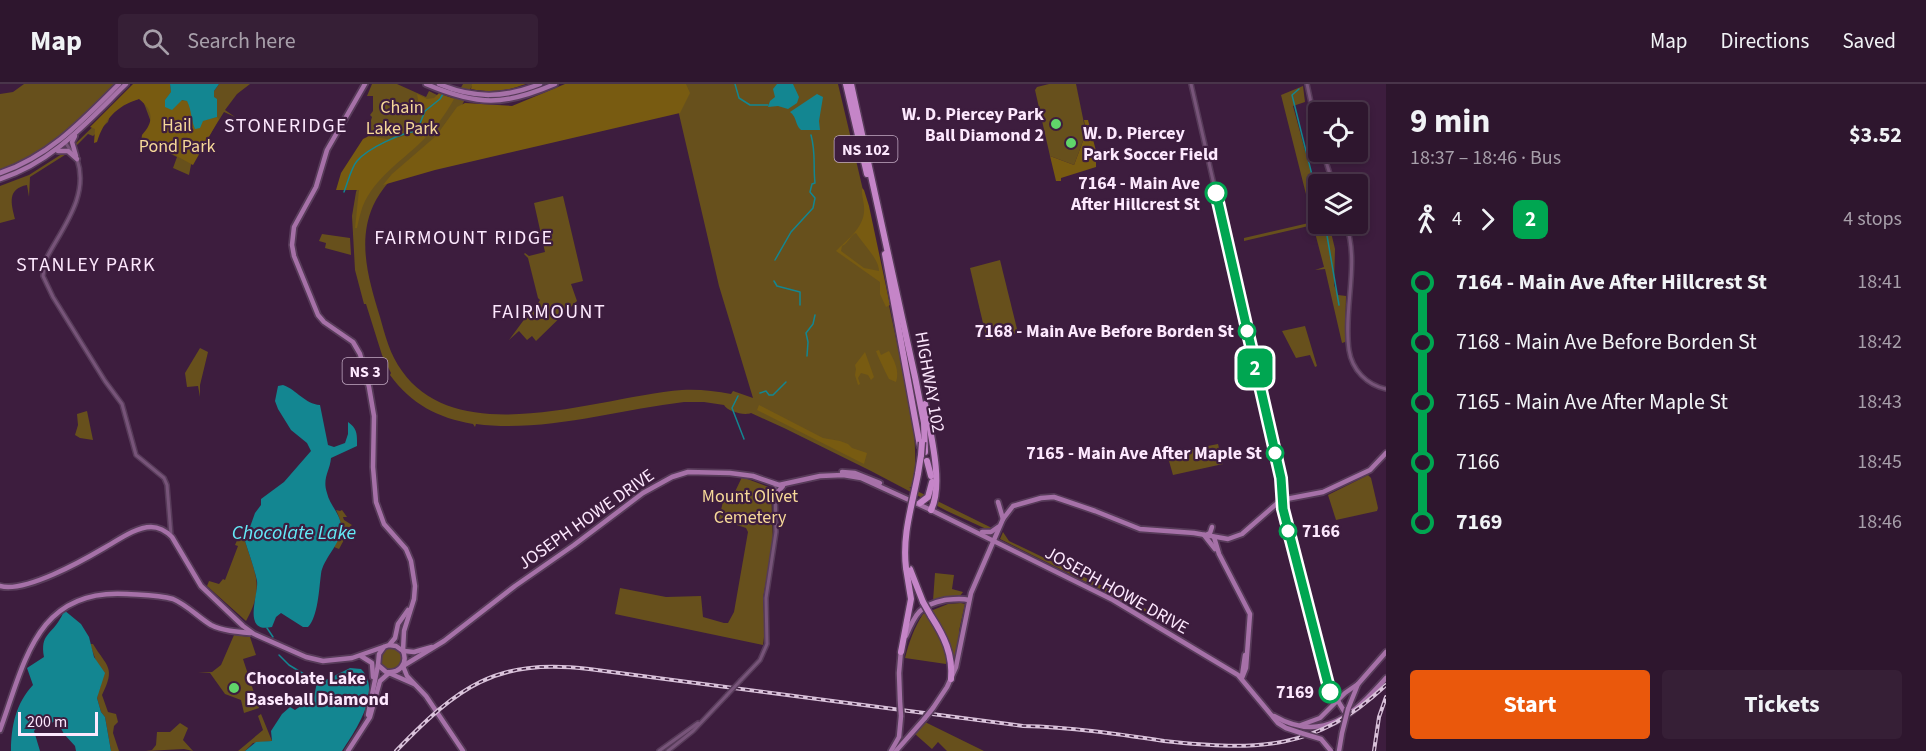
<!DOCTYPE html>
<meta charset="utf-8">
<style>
:root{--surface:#2e162e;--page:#361f36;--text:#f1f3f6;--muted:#a79faa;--line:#49354a;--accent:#ea580c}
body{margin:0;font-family:"Source Sans 3",sans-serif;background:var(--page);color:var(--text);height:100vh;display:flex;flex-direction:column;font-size:22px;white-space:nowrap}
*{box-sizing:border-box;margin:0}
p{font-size:20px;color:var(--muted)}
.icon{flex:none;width:33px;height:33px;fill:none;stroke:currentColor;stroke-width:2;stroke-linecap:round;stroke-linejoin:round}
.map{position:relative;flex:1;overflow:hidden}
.sheet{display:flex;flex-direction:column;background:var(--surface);width:540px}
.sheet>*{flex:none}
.badge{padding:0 12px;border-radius:9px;font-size:21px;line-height:39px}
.controls{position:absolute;left:1308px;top:18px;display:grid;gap:12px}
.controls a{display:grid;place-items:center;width:60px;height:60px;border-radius:6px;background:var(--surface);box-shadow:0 3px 9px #0003,0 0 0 2px var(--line);font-size:30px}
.scale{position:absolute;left:18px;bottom:15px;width:80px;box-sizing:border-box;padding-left:6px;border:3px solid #fde8fe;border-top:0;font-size:16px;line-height:21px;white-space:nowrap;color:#fde8fe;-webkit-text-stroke:4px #3d1d3e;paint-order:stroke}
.map>.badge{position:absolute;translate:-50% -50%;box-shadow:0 0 0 3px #fff}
.legs{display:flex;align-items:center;gap:9px;height:66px;padding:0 24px;font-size:20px}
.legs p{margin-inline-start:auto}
.summary{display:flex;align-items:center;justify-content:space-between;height:102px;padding:0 24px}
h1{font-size:33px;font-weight:700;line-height:45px}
.action{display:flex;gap:12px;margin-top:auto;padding:12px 24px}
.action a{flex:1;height:69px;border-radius:6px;background:var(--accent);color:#fff;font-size:24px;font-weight:700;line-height:69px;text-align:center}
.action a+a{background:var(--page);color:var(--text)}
ul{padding:0 24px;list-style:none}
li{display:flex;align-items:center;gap:21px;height:60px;font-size:22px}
li i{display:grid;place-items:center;width:9px;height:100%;margin:0 8px;background:currentColor}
li i::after{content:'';width:15px;height:15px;margin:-8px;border:4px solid;border-radius:50%;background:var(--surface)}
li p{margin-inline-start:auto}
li:first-child i{background:linear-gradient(#0000 50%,currentColor 0)}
li:last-child i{background:linear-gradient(currentColor 50%,#0000 0)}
header{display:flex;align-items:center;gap:36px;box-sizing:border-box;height:84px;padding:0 30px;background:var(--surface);border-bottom:2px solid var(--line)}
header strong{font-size:28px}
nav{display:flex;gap:33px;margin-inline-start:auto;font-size:21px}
.search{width:420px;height:54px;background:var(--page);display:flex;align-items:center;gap:15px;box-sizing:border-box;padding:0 21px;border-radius:6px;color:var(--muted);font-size:22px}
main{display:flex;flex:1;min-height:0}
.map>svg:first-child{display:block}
</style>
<header>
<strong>Map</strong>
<div class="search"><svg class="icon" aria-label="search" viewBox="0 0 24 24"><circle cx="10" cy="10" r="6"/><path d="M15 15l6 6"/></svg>Search here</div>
<nav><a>Map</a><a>Directions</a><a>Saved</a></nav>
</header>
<main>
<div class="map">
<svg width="1386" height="667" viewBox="0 0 1386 667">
<rect width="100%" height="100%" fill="#3d1d3e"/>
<g fill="#67501c">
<path d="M24,0H123C86,36 51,76 0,92V10L13,8Z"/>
<path d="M137,0H170L171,8L214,13V7L219,0H250L237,10L225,26L235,33L224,28L191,81L189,91L173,84L177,73L161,65L142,14L118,21L111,28L108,38L93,52L88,50L76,62V59Z"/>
<path d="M372,0H397L426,13L429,7L439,12L455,14L463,0H473C466,12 460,28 450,39C426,66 389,88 373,122C357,158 369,197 380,233C385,251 390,271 402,287C459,368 602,312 682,306C699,305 715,307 731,310L733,307L753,314L719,202L672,0H838C858,84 878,169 896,254C906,303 921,353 913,403H909L996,446L995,449L947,427L871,387L784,344L751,329C744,332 727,327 724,321L704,318H684C617,326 543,349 476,340L475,343L473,340C438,334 411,320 390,291L391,289L382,271L366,220H364L355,186L352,132L356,108L362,91L369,43L372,33L370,31L373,27V12H367Z"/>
<path d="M1049,0H1076L1086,49L1074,81L1050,72L1035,6L1037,3Z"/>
<path d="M1303,2L1305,18L1293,22L1310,85L1318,109V140H1329L1335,165L1334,201L1338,211L1346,212L1345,258L1342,259L1325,185L1315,186L1324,183L1313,141L1244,157V154L1313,138L1281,11Z"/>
<path d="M65,68L68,69L30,93L29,113L27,101C7,105 11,119 15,135L0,139V102L29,91Z"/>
<path d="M563,112L583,197L571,200L577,217L536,257L532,252L527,256L519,247L509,256L526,233L529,234L540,216L538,214L528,174L524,170L525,169L529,172L545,168L534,119Z"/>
<path d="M322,150L350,154L351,171L325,164L326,159L319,157Z"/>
<path d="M1000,176L1018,249L987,256L970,184Z"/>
<path d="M1305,242L1317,282L1315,283L1310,271L1296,274L1282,247Z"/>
<path d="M200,264L208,268L200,301V313L198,302L187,303L185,289Z"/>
<path d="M87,327L93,356L80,354L75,351L78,341L77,330Z"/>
<path d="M1218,360L1223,380L1173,391L1167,370Z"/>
<path d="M1368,391L1371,394L1378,424L1377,427L1336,436L1328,411Z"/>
<path d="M742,393L771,404L773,459L763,514L765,546L763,561L615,530L620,504L666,513L701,512L703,533L724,539H728L734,528L748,448L746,444L719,435L724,413L730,414L733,412Z"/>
<path d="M336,426L340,427L342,426L347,433H343L344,436L352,441L347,445L350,449L347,454H345L339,465L334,463C341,447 344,443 336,426Z"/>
<path d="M1003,448L1009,457L1115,508L1153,529L1152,531L1000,455Z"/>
<path d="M238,454L245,457C255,490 265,503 246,537L207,502L209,497L219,500L223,495L225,496L238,462L235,461Z"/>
<path d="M935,489L954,491L952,505L963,508L960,512L933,517Z"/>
<path d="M961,519L965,520L959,547L961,552L954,584L932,529L933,526L948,520Z"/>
<path d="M926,529L946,566V580L905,574C909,558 914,544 923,530Z"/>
<path d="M234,551L250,553L256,571L243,575L259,624L244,629L241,616L225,610L210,589H198L212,588L221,581Z"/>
<path d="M90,560H93C107,583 116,583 102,611L108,628L116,630L118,638L114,642L113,649L119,667H111L105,633L101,628L97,614L98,608L101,601L96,577Z"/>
<path d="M394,563L400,567L402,577L398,583L388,587L382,583L380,572L384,566Z"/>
<path d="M261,630L272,657L253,659L245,667H238L263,646L258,632Z"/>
<path d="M925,638L984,667H947L938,658L932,665L915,650Z"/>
<path d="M180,639L188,644L183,656L193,667L184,665L146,667L152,666L156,661L157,648H170Z"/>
</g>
<g fill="#785b11" fill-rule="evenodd">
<path d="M133,0H170L171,8L165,16L187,17L191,25L193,39L217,33L219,35L193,81L160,63L141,58L142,51C154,38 154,27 139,15C116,22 104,36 97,58L94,59L95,45L90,43Z"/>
<path d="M472,0H526C507,7 491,9 471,5Z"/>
<path d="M565,0H686L690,9L680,29L435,86L383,101L392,90L436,52L457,23L465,19L512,22Z"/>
<path d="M439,9L454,15C446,29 438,41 426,53C405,75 380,89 365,117C361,125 359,135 357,144H355L359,106H336L341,89L363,55L369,52L387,55L401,53L419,46L422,39L417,10L427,15L434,14Z"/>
<path d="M1084,36H1088L1096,67V83L1061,94V97H1056L1050,72L1074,81L1086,49Z"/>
<path d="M862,104L864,106L869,122L890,221L886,223L880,210V198L836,167C847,156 863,144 864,128C865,119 861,112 862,104ZM856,149C863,160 879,175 879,187L864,184L841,167L842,162C849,159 850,151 856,149Z"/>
<path d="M879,266L881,271L889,267C894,276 900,287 896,298L889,295C885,287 879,275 876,267Z"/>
<path d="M865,268L874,293L871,296L868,291L861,289L858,294L860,300L858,301L855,291L856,285L855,281Z"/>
<path d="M759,321L823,354L840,357L848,360L852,364L867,369L864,380L757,326Z"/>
</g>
<g fill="#138691">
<path d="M170,0H219L214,7V13L217,15V33L203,37L200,44L195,45C191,36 192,27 187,17L182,16L172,26L165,23V16L171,8Z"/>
<path d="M777,0H793L799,13L797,19L788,25L778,22L768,23L770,17L775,13L773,5Z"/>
<path d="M817,10L823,13L819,37L820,46H801C795,41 797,33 790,28Z"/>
<path d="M283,301C297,306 305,320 320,321L328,361L334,363L345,359L348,350V338C358,345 357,351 357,362L331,374C330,387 322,394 327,409C330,422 341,430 341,443C341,461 323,474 321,490C319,505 318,533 308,543H303L281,529L276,533L272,543C241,550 259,510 257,497C254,483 249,470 245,457L255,429L261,421V415L284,398L311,367L307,359L291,346L278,325L275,317L278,302Z"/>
<path d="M64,526L81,540L89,553L94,573L105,589L97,614L101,628L105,633L111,667H76L75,662L64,650L57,637L37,643L34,647L40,667H11C11,642 16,619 33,601L27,584L44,573C40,550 51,551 60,535C62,532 63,529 64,526Z"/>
<path d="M350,584L361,585C383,607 355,647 342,667H245L256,658L272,657L271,647L282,630L290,623L295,626L314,613L317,598L328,595Z"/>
</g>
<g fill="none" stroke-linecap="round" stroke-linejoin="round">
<g stroke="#138691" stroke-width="1.5">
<path d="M735,0L739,14L750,21H768"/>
<path d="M1299,5L1292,11L1318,115"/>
<path d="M344,108C348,98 351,84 357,77C368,64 401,49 417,47L425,27L440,15L449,0"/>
<path d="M1325,140L1339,221"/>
<path d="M775,176L791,148L813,124L815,114L810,108L812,100L815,99C813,82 816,69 811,51"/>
<path d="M774,197L777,202L800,208V221"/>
<path d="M807,272L808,258L806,249L813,240L815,231"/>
<path d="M760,309L766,307L769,311H773L786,298"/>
<path d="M738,312L732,324L744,355"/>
<path d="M267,544L273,553"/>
<path d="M279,571L289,581L317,598"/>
</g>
<g stroke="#573b59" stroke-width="6">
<g id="minor">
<path d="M1191,0L1281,394V416"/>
<path d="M1307,0L1318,51"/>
<path d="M65,58L73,70"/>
<path d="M1323,68L1333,100"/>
<path d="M77,75C90,113 61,145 45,177L43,192L53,213L105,297L122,320L136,371L164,394L167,401L171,451"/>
<path d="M1346,140C1360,180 1343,225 1349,266C1352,286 1367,301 1386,305"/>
<path d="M741,596L760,576L767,560L766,514L776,448L775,400"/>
<path d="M659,667L698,639"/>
<path d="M668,667L693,647L727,611"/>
</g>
</g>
<g stroke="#573b59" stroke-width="8">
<g id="major">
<path d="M365,0L327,66L316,103L294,143L292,161L294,172L318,231L324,238L353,258L360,270L369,303L374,332L373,383L376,418L384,440L406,465L411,477L415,502L414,515L404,547L403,567"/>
<path d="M426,0C478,22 504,22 555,0"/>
<path d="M439,0C474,15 505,14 540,0"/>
<path d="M75,52L72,58L76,72"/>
<path d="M58,67H68L77,75"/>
<path d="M0,89C50,72 83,36 119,0"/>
<path d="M0,95C53,78 87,38 126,0"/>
<path d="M842,388L855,389L880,399"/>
<path d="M775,411L783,402"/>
<path d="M998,418L1003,435"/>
<path d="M982,448H991L998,443"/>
<path d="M1204,451L1215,465"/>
<path d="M1206,451L1210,449L1212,443"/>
<path d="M1214,453L1219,470L1250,530L1246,584L1242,594"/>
<path d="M0,502C25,509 82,477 104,464C117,457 135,443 151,443C159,443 167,448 172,453L201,502L243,542L254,550L306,573L323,577L352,574L389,561L396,562L403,567C408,579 400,590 386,588L378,581L379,570L384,563"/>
<path d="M906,552C915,530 920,521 945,516C954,515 961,514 969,516"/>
<path d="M390,560L395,554L398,540L408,526"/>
<path d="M404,567L414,568L432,563"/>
<path d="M361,572L372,579L373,593"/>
<path d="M403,582L444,557L515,502L574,461L643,409L672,393L688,388L730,389L753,392L779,401L820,392L843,391L861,394L931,426L1113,516L1238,591L1278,639L1286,644L1301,649"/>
<path d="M403,582L407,592L426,612L463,667"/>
<path d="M389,589L414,600"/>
<path d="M1242,592L1245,571"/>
<path d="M900,617L899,589L901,566"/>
<path d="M1338,617L1344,627"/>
<path d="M933,624L947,603L956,583L971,509L1003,435L1013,422L1041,414L1054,413L1095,427L1140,445L1194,449L1228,455L1242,450L1281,416L1323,408L1370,386L1386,369"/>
<path d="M1348,625L1358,600L1386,568"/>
<path d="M368,631L378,581"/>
<path d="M1274,632C1323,660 1354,630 1386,594"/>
<path d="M1301,641L1320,634L1345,609L1358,600"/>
<path d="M0,646C25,578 36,504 127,510C142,511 159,511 173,515C187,521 198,533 211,541C223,547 238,548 251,549"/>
<path d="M348,667L370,633L380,597L389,589"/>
<path d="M891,667L899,653L901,632"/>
<path d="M896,667L925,634"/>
<path d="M1339,667L1342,649"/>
</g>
</g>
<g stroke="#573b59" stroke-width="9">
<g id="highway">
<path d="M846,0L867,90"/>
<path d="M851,0L915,293L924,339L925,368"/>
<path d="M885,170L920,362"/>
<path d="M925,320C930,347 944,401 931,426"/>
<path d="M927,377L931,392"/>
<path d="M918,390L921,371"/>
<path d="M920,419L928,413L932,398"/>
<path d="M910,485L923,518"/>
<path d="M931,532C944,552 953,570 951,595"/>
<path d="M901,568L911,515L906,484"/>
</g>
</g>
<use href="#minor" stroke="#775479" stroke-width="3"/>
<use href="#major" stroke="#a671a8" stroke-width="4.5"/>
<use href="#highway" stroke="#c585c8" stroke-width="6"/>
<g stroke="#d9c2da" stroke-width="4">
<g id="rail">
<path d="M396,667C458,603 495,574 589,585L1023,642C1071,643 1118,650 1164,657C1258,667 1316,667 1386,601"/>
<path d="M1374,667L1379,633L1386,613"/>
</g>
</g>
<use href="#rail" stroke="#3d1d3e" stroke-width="1.5" stroke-dasharray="4.5" stroke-linecap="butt"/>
<g stroke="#573b59" stroke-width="6" stroke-linecap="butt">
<path id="minor-bridge" d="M727,611L741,596"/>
</g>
<g stroke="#573b59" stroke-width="8" stroke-linecap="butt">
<g id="major-bridge">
<path d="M900,617L901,632"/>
<path d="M925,634L933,624"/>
<path d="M1301,649L1321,655L1331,667"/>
<path d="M1342,649L1348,625"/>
</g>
</g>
<g stroke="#573b59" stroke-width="9" stroke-linecap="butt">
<g id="highway-bridge">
<path d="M921,371L922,358"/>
<path d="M906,484C902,451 912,422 918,390"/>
<path d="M923,518L931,532"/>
</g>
</g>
<use href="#minor-bridge" stroke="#775479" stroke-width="3"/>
<use href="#major-bridge" stroke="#a671a8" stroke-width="4.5"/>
<use href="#highway-bridge" stroke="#c585c8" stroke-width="6"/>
</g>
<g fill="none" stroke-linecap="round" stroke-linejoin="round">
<g stroke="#fff" stroke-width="14">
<path id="line-1" d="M1216,109L1281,394L1283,425L1330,608"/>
</g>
<use href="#line-1" stroke="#00a651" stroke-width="9"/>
</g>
<g fill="#60d56a" stroke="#3d1d3e" stroke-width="2">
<circle cx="1056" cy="40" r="6"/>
<circle cx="1071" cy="59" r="6"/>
<circle cx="234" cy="604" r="6"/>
</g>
<g fill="#fff" stroke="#00a651" stroke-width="3">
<circle cx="1216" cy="109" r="10"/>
<circle cx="1247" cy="247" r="8"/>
<circle cx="1275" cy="369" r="8"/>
<circle cx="1288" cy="447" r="8"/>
<circle cx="1330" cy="608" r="10"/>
</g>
<g text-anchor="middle" stroke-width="4.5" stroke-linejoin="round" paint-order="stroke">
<g fill="#3d1d3e" stroke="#c3abc4" stroke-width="1.5">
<rect x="834.5" y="52" width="63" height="26" rx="4.5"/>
<rect x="342.5" y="274" width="45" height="26" rx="4.5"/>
</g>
<g font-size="16" font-weight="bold" fill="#fde8fe">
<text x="866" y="71">NS 102</text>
<text x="365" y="293">NS 3</text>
</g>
<g font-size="18" fill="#f7d999" stroke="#3d1d3e">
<text x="402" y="29">Chain<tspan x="402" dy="21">Lake Park</tspan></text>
<text x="177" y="47">Hail<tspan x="177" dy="21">Pond Park</tspan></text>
<text x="750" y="418">Mount Olivet<tspan x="750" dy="21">Cemetery</tspan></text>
</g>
<g font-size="18" font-weight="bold" fill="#fde8fe" stroke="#3d1d3e" text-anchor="start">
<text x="1044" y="36" text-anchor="end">W. D. Piercey Park<tspan x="1044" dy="21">Ball Diamond 2</tspan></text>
<text x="1083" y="55">W. D. Piercey<tspan x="1083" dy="21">Park Soccer Field</tspan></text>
<text x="246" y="600">Chocolate Lake<tspan x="246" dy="21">Baseball Diamond</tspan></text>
</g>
<g font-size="18" font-weight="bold" fill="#fde8fe" stroke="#3d1d3e" text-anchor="end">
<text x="1200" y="105">7164 - Main Ave<tspan x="1200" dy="21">After Hillcrest St</tspan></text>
<text x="1234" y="253">7168 - Main Ave Before Borden St</text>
<text x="1262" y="375">7165 - Main Ave After Maple St</text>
<text x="1302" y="453" text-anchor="start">7166</text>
<text x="1314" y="614">7169</text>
</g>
<g font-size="18" fill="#fde8fe" stroke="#3d1d3e">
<text transform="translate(930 298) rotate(80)" y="6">HIGHWAY 102</text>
<text transform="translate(586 435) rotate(-35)" y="6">JOSEPH HOWE DRIVE</text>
<text transform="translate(1117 506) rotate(29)" y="6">JOSEPH HOWE DRIVE</text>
</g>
<g font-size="20" letter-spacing="1.5" fill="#fde8fe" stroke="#3d1d3e">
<text x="286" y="48">STONERIDGE</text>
<text x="464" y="160">FAIRMOUNT RIDGE</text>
<text x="86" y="187">STANLEY PARK</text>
<text x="549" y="234">FAIRMOUNT</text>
</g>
<g font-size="20" font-style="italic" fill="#64eaf8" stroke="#3d1d3e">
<text x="294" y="455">Chocolate Lake</text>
</g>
</g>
</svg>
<div class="controls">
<a><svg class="icon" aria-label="locate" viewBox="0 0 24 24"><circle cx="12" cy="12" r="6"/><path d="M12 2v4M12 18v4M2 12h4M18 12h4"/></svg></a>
<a><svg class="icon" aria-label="layers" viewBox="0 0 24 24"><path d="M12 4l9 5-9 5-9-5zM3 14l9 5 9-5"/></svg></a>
</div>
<div class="scale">200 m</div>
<b class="badge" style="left:1255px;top:284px;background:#00a651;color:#fff">2</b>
</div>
<section class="sheet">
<div class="summary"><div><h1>9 min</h1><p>18:37 – 18:46 · Bus</p></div><b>$3.52</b></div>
<div class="legs"><svg class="icon" aria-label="walk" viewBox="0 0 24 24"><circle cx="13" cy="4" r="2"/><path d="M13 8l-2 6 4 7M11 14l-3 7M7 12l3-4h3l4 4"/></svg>4<svg class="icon" aria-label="forward" viewBox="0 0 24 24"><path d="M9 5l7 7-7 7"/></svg><b class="badge" style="background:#00a651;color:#fff">2</b><p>4 stops</p></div>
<ul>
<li><i style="color:#00a651"></i><b>7164 - Main Ave After Hillcrest St</b><p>18:41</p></li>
<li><i style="color:#00a651"></i><span>7168 - Main Ave Before Borden St</span><p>18:42</p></li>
<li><i style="color:#00a651"></i><span>7165 - Main Ave After Maple St</span><p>18:43</p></li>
<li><i style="color:#00a651"></i><span>7166</span><p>18:45</p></li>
<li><i style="color:#00a651"></i><b>7169</b><p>18:46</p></li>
</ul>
<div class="action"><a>Start</a><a>Tickets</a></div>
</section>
</main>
